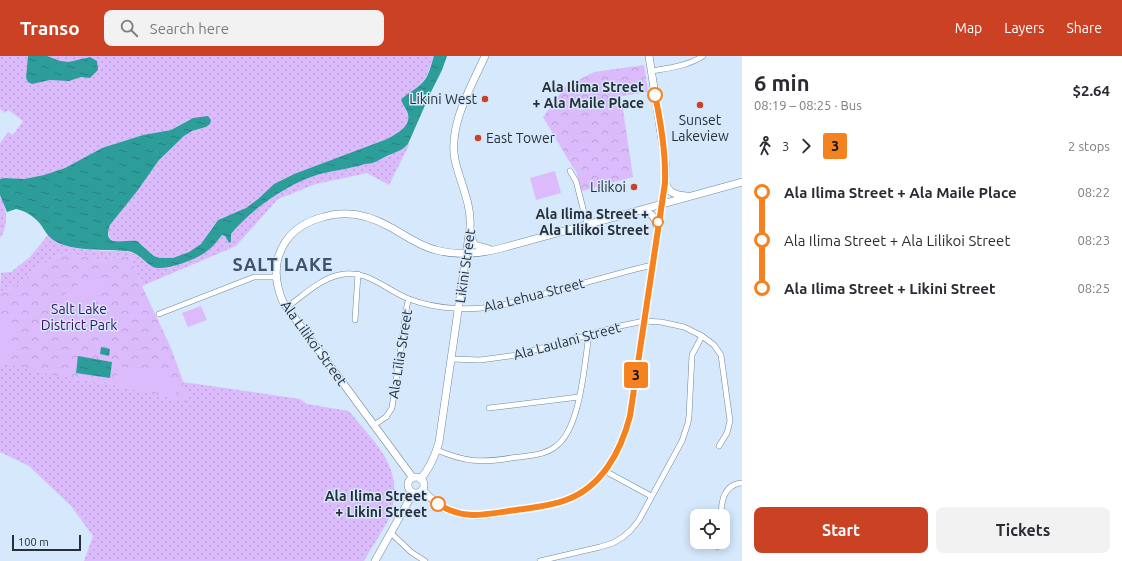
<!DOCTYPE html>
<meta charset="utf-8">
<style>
:root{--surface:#fff;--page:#f2f2f3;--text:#2b2b33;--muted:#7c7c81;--accent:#cb4123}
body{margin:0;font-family:Ubuntu,sans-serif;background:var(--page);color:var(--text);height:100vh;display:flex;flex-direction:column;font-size:15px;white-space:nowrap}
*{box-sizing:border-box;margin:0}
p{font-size:13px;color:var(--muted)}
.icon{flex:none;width:22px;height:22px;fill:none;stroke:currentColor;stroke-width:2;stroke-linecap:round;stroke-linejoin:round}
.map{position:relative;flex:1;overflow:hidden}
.details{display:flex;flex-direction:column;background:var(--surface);width:380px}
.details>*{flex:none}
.badge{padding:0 8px;border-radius:3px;font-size:14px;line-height:26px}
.buttons{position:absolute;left:690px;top:453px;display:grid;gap:8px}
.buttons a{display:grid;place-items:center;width:40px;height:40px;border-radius:8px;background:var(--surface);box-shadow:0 2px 10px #0003;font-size:20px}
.scale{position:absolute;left:12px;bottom:10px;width:69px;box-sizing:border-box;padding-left:4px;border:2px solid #273039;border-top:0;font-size:11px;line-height:14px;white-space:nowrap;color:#273039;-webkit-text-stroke:3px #d5e8fc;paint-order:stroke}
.map>.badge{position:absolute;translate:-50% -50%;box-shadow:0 0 0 2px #fff}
.legs{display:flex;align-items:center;gap:6px;height:44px;padding:0 12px;font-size:13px}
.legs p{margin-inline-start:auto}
.head{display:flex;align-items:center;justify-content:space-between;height:68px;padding:0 12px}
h1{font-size:22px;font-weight:700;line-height:30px}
.primary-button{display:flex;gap:8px;margin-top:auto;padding:8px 12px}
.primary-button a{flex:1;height:46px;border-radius:8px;background:var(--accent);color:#fff;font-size:16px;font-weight:700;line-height:46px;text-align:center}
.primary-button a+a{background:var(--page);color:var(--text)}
ul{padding:0 12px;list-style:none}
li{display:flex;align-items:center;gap:14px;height:48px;font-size:15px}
li i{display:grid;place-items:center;width:6px;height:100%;margin:0 5px;background:currentColor}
li i::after{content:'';width:10px;height:10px;margin:-5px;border:3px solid;border-radius:50%;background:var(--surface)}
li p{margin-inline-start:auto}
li:first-child i{background:linear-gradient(#0000 50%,currentColor 0)}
li:last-child i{background:linear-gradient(currentColor 50%,#0000 0)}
header{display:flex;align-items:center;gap:24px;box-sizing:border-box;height:56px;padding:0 20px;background:var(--accent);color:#fff}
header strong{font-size:19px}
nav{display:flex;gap:22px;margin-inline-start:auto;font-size:14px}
.search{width:280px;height:36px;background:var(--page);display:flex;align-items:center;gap:10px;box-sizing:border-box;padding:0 14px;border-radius:8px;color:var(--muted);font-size:15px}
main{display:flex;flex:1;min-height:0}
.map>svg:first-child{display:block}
</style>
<header>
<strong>Transo</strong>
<div class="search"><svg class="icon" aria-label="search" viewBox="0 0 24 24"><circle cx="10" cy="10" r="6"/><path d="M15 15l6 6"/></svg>Search here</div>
<nav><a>Map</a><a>Layers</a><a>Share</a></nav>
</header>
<main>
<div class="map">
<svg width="742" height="505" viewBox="0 0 742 505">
<defs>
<pattern id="grass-dots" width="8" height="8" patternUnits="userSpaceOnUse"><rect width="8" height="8" fill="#dcbbfc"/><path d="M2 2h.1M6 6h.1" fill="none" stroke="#bda1d9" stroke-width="1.8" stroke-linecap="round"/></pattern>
<pattern id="park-crowns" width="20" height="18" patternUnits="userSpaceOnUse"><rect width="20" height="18" fill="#dcbbfc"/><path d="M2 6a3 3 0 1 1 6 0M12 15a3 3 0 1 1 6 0" fill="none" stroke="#bda1d9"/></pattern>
<pattern id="water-ripples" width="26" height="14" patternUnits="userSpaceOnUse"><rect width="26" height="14" fill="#2d9d9a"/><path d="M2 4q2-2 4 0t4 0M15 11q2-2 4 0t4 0" fill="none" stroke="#26807f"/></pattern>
</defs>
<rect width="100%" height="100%" fill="#d5e8fc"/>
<g fill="url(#grass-dots)">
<path d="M0,0H434C427,20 426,28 406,39L404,51C416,68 400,76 387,83L294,118L281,124L269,133L252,148L239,156L221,162L216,166L201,188L196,192L180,200L173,202H160L154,200L141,188L115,186L110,182L108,175L110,169L138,134L159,104L178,85L190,76L206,71L190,63L171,74L143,79L102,92L65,112L44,119L24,123L5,122L0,124V87L8,76L13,79L23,65L8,54L5,57L0,53Z"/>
<path d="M408,88L409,89L389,129L367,117L316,128L278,143L236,190L142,230L130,200L102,204L65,197L54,201L6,236L0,235L1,217L11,216L30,201L48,179C62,194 94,195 114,195C119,195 124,194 129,196C138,198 145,206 153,211C185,208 201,205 222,179L225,180L229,187L231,186V178C251,153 289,127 320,118C335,114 350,113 365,108C375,108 380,103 389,99C396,96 402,95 408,88Z"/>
<path d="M0,139C7,152 9,169 0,182Z"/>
<path d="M0,306L67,321L111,328L190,346L183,326L300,343L307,348L349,355C376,389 406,412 390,460C385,472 371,492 364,505H84L93,480L71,450L29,410L0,396Z"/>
</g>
<g fill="url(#park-crowns)">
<path d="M644,9L648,36L621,40L633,121L582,135L576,115L572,110L543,61L565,31L594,16Z"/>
<path d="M65,197L102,204L130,200L142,230L171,292L191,347L111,328L52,319L0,306V235L6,236L54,201Z"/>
</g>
<g fill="#dcbbfc">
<path d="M555,115L561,137L536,144L530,122Z"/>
<path d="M85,226L100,227L92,268L89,270L51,263C54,244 68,232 85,226Z"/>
<path d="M201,250L207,264L188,271L182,257Z"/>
<path d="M0,269L13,271L9,297L0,295Z"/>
<path d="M119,310L168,318V321L179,323L176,340L115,329Z"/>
</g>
<g fill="url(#water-ripples)">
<path d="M28,0H47L60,5L69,6L90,1L97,5L98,14L90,22L81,21L69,25L50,24L32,28L28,26L26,22Z"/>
<path d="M434,0H447L442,14L430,38L408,88C402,95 396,96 389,99C380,103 375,108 365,108C350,113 335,114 320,118C289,127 251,153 231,178V186L229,187L225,180L222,179C217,185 213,191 207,195C198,203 164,216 153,211C144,206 138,196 127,195C106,193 73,196 55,185C49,182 45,175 41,169C35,161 26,155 16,153L7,156L0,139V123L5,122L24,123L44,119L65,112L102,92L143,79L171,74L193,62L208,60L211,64L210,68L206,71L192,75L184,80L159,104L138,134L110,169C101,193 125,183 137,185L154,200L160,202H173L189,196L201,188L218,164L246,152L258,143L274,128L294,118L387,83C396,78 411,71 408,58C407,54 403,49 401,44C407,37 416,34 423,26C429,20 431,9 434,0Z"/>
<path d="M101,291L110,293L109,300L100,298Z"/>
<path d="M78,300L112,306L110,322L76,317Z"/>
</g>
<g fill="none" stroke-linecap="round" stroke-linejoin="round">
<g stroke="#72879f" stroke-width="6">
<g id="street">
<path d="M652,15C669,12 688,10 703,0"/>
<path d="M570,115L576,125L587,168"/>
<path d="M287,251C303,240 320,223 339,219C367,212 385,234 409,243C438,254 473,255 503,249L632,214L652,209"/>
<path d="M159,258L249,223L254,221H276"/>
<path d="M355,264L358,218"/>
<path d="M451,303L480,304L517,299L620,270L644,265L661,266L684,271L702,280L714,289L721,299L730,365L727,377L719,390"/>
<path d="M489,352L579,341"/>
<path d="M374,369L386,361L392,352L407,249L409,243"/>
<path d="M437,394C465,406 481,407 511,402C525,400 543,400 555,391C581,373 584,309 589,279"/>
<path d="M605,415L651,440"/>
<path d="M721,460C721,446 724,428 742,427"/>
<path d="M391,477L411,496L425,505"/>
<path d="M717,491L720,486"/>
<path d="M540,505L600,491L613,487L623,481L631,474L639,464L682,385L688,367L689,360L692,299L702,280"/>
</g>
</g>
<g stroke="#72879f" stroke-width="8">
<g id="secondary">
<path d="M665,126C668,137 676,139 686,140"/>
<path d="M640,155C651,155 655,161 657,170"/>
<path d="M471,178L472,184L475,189L489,193"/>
<circle cx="416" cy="429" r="8"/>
<path d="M413,422L283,246C274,225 273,204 286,185C295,172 308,165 323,161C346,154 369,159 390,171C405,179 419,190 436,194C458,200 480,198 502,192L742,126"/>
<path d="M420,423C430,413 435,400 439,386L470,172C472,148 460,127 455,104C448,70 471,31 485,0"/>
<path d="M422,434C430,441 437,449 446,453C468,464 492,458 515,454C532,452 550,450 566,444C602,431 621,395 630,360L665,127L666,112L664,97L649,0"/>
<path d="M375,505L413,437"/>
</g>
</g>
<use href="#street" stroke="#fff" stroke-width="5"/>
<use href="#secondary" stroke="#fff" stroke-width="7"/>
</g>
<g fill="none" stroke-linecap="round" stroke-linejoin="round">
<g stroke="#fff" stroke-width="9">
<path id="line-1" d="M438,448C463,464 482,459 509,455C528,452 548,451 566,444C602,431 621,395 630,360L665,127C666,97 661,67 655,39"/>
</g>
<use href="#line-1" stroke="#f58220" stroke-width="6"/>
</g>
<g fill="#fff" stroke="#f58220" stroke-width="2">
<circle cx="655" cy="39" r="7"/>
<circle cx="658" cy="166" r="5"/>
<circle cx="438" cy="448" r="7"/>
</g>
<g fill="#cb4123" stroke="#d5e8fc" stroke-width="1.5">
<circle cx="485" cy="43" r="4"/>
<circle cx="700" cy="49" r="4"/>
<circle cx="478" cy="82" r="4"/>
<circle cx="634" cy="131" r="4"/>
</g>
<g text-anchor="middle" stroke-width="3" stroke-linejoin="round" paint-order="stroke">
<g font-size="14" font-weight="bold" fill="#273039" stroke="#d5e8fc" text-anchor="end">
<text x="644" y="36">Ala Ilima Street<tspan x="644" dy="16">+ Ala Maile Place</tspan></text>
<text x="649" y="163">Ala Ilima Street +<tspan x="649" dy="16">Ala Lilikoi Street</tspan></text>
<text x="427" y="445">Ala Ilima Street<tspan x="427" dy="16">+ Likini Street</tspan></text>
</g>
<g font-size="14" fill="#273039" stroke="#d5e8fc" text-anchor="end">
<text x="477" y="48">Likini West</text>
<text x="700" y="69" text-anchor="middle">Sunset<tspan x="700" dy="16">Lakeview</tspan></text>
<text x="486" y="87" text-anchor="start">East Tower</text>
<text x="626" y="136">Lilikoi</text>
</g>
<g font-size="14" fill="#273039" stroke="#d5e8fc">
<text transform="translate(465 210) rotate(-82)" y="5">Likini Street</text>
<text transform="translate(534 239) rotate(-14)" y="5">Ala Lehua Street</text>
<text transform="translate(567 285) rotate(-15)" y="5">Ala Laulani Street</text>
<text transform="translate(314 287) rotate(54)" y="5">Ala Lilikoi Street</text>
<text transform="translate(400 298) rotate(-81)" y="5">Ala Līlia Street</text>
</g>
<g font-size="14" fill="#3f125e" stroke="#d5e8fc">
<text x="79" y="258">Salt Lake<tspan x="79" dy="16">District Park</tspan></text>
</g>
<g font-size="18" font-weight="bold" letter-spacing="1" fill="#3f5368" stroke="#d5e8fc">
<text x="283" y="215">SALT LAKE</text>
</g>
</g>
</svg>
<div class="buttons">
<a><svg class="icon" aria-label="locate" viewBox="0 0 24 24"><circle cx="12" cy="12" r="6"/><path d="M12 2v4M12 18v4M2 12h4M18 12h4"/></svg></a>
</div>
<div class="scale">100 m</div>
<b class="badge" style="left:636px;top:319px;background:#f58220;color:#111">3</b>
</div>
<section class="details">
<div class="head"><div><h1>6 min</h1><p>08:19 – 08:25 · Bus</p></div><b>$2.64</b></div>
<div class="legs"><svg class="icon" aria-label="walk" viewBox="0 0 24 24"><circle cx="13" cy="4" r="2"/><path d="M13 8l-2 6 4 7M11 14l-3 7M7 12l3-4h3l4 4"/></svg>3<svg class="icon" aria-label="forward" viewBox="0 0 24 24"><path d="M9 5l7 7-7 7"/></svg><b class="badge" style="background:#f58220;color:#111">3</b><p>2 stops</p></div>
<ul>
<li><i style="color:#f58220"></i><b>Ala Ilima Street + Ala Maile Place</b><p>08:22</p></li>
<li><i style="color:#f58220"></i><span>Ala Ilima Street + Ala Lilikoi Street</span><p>08:23</p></li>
<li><i style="color:#f58220"></i><b>Ala Ilima Street + Likini Street</b><p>08:25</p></li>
</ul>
<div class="primary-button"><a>Start</a><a>Tickets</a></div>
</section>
</main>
